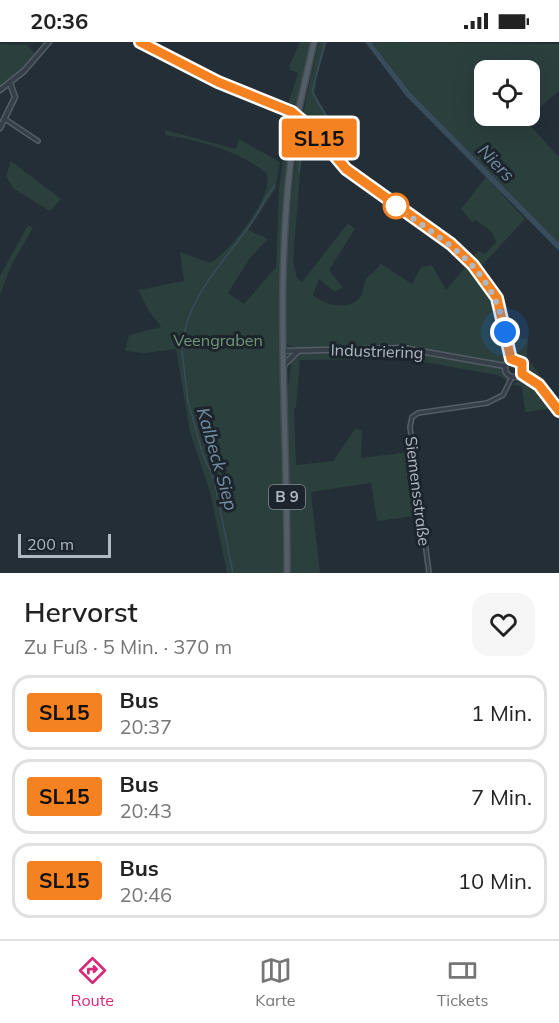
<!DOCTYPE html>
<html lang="de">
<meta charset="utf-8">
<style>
:root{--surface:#fff;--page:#f6f6f6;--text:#222;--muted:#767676;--line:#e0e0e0;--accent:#db2777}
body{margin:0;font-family:Mulish,sans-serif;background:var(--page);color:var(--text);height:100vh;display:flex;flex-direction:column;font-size:22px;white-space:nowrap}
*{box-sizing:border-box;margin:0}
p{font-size:20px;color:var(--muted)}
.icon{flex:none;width:33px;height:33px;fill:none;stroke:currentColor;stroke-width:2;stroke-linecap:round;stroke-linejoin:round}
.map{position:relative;height:531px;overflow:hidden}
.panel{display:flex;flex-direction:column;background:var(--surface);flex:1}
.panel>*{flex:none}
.badge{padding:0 12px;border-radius:4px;font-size:21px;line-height:39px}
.buttons{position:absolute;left:474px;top:18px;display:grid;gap:12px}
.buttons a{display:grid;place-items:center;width:66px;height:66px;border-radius:12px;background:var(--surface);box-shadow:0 6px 24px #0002;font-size:30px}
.scale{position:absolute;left:18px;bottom:15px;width:93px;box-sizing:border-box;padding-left:6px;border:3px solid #b1bac3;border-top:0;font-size:16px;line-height:21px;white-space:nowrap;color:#b1bac3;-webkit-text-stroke:4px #1c242c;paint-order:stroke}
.you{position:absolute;width:30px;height:30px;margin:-15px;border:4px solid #fff;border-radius:50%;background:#1a73e8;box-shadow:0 0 0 9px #1a73e833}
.map>.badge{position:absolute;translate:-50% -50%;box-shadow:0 0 0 3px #fff}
.round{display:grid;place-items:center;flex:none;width:63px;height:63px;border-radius:18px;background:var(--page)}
.overview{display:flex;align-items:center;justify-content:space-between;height:102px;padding:0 24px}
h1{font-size:28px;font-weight:600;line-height:45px}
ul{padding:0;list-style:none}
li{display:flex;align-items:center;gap:18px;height:75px;margin:0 12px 9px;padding:0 12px;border:3px solid var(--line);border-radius:18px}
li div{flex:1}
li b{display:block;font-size:22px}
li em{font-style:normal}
li .badge{min-width:66px;font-weight:700;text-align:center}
.status{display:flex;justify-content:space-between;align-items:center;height:42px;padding:0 30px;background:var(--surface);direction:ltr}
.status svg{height:16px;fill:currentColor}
.tab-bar{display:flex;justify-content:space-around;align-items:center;height:84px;border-top:2px solid var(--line);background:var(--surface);font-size:16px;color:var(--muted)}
.tab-bar a{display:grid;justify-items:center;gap:3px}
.tab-bar .active{color:var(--accent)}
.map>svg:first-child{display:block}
</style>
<div class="status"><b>20:36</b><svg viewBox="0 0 49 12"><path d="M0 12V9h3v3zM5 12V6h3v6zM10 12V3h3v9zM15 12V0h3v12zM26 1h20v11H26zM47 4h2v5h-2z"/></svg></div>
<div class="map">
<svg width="559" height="531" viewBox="0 0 559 531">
<rect width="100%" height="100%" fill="#232e36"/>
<g fill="#2b3f3c" fill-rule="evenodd">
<path d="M300,0H312L295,69L287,65L298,31L290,28L289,24Z"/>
<path d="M319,0H327L316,39L315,52L328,74L316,96L302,109L293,219L297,236L302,240L348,181L355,187L329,228L343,245L335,250L319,237L313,253C324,263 351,270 361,254C364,249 363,241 367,236C372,230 377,229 380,221L412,242L421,225L432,223L446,248L468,222C483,236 518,303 503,321L427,307L384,304L298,306L288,303C283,287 287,266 287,249C287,162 298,84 319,0Z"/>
<path d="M371,0L559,2V49L525,78L559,115V201L410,50ZM484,28H530V74H484Z"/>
<path d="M0,2L27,3L37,14L0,46Z"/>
<path d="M289,73L293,76L280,227L284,531H227L210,450L190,390L176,307L144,311L125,309L129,293L161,285L149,269L138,248L184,239L180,210L210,221C228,212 277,151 266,131C237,108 201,99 165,93V88L236,107L239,97L280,120L275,148L248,188L268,197L250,216L228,251L244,262L276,225L279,147Z"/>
<path d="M11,119L61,157L50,169L14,147L6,134Z"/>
<path d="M486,135L525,177L478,228L471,218L478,209L485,212L496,200L492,190L476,178L472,180L461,167Z"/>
<path d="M28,183L33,186L12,222L0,253V234Z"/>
<path d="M508,295L528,297L527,315L524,318H529L559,360V367L539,341L525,330L524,321L514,314Z"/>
<path d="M402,308L502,327L505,334L512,338L510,341L498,333L406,317L300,318L296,365L294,367L296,423L333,419L355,387L362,388L361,416L408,410L415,474L377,479L371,441L311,450L320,531H290L287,353L292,315L305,310Z"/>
<path d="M521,336L539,347L554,366L525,370L522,344L512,343Z"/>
</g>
<path fill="#384c5c" d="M365,0H371L410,50L559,201V209L406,54Z"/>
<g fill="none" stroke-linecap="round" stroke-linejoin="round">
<g stroke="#384c5c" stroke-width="1.5">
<path d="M318,89L326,74L312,50L325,0"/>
<path d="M299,129L302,108L313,96"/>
<path d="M182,307C185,257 222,222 250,183C259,171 264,157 275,143"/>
<path d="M182,309L188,359L203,413L214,437L233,531"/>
</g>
<g stroke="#545d65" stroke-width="6">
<g id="minor">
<path d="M5,77L38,99"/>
<path d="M429,531L410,385L412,375L418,371L487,361L503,353L512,335"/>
</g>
</g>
<g stroke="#545d65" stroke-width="7">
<g id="tertiary">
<path d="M140,0L218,40L292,70L313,88L346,127L451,202L473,223L497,256L511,317"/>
<path d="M0,48L24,29L49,0"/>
<path d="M0,86L15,55L10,41"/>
<path d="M284,309L403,306L505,324"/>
<circle cx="514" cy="326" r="9"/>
<path d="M284,323L298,309"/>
<path d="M522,332L539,343L559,369"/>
</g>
</g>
<g stroke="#434b53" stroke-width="8">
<g id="primary">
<path d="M299,66L314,0"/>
<path d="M287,531C288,381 272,229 296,81"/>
</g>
</g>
<use href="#minor" stroke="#363f47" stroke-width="3"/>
<use href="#tertiary" stroke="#363f47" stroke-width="4"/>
<use href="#primary" stroke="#545e67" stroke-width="5"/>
<g stroke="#434b53" stroke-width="8" stroke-linecap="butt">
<path id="primary-bridge" d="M296,81L299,66"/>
</g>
<use href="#primary-bridge" stroke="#545e67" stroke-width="5"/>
</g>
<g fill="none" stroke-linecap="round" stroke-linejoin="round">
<g stroke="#fff" stroke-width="14">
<path id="line" d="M140,0L218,40L292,70L313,88L346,127L451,202L473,223L497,256L511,317L522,321V332L539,343L559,369"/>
</g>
<use href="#line" stroke="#f58220" stroke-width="9"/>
<path stroke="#b1bac3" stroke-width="6" stroke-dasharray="0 10.8" d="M396,164C446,202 492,222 505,290"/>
</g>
<circle fill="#fff" stroke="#f58220" stroke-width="3" cx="396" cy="164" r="12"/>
<g text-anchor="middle" stroke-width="6" stroke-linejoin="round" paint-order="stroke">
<rect fill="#1c242c" stroke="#848d96" stroke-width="1.5" x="269" y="443" width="36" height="24" rx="4.5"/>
<g font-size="15" font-weight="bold" fill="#b1bac3">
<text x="287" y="460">B 9</text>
</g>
<g font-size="16" fill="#729776" stroke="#1c242c">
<text x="218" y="304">Veengraben</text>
</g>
<g font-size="16" fill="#b1bac3" stroke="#1c242c">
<text transform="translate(377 309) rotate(2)" y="6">Industriering</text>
<text transform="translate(418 449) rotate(83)" y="6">Siemensstraße</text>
</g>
<g font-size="18" font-style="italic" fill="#748fa4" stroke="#1c242c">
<text transform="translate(496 121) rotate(46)" y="6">Niers</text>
<text transform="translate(217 417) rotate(74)" y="6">Kalbeck Siep</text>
</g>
</g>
</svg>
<div class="buttons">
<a><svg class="icon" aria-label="locate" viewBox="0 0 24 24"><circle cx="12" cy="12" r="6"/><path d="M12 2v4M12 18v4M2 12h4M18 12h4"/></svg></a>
</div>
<div class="scale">200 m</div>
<div class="you" style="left:505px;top:290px"></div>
<b class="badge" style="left:319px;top:96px;background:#f58220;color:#111">SL15</b>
</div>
<section class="panel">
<div class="overview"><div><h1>Hervorst</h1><p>Zu Fuß · 5 Min. · 370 m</p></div><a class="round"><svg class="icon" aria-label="heart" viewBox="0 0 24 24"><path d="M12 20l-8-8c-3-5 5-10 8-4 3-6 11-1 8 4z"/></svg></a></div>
<ul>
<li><span class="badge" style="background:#f58220;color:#111">SL15</span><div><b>Bus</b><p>20:37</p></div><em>1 Min.</em></li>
<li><span class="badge" style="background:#f58220;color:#111">SL15</span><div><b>Bus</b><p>20:43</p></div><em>7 Min.</em></li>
<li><span class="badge" style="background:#f58220;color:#111">SL15</span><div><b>Bus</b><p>20:46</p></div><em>10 Min.</em></li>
</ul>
</section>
<nav class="tab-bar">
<a class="active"><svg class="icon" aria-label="directions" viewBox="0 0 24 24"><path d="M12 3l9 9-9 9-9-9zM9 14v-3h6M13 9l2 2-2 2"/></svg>Route</a>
<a><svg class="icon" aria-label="map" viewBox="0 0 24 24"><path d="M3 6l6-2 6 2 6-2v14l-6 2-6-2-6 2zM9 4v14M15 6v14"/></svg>Karte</a>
<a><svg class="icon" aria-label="tickets" viewBox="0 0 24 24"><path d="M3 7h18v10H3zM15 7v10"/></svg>Tickets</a>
</nav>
